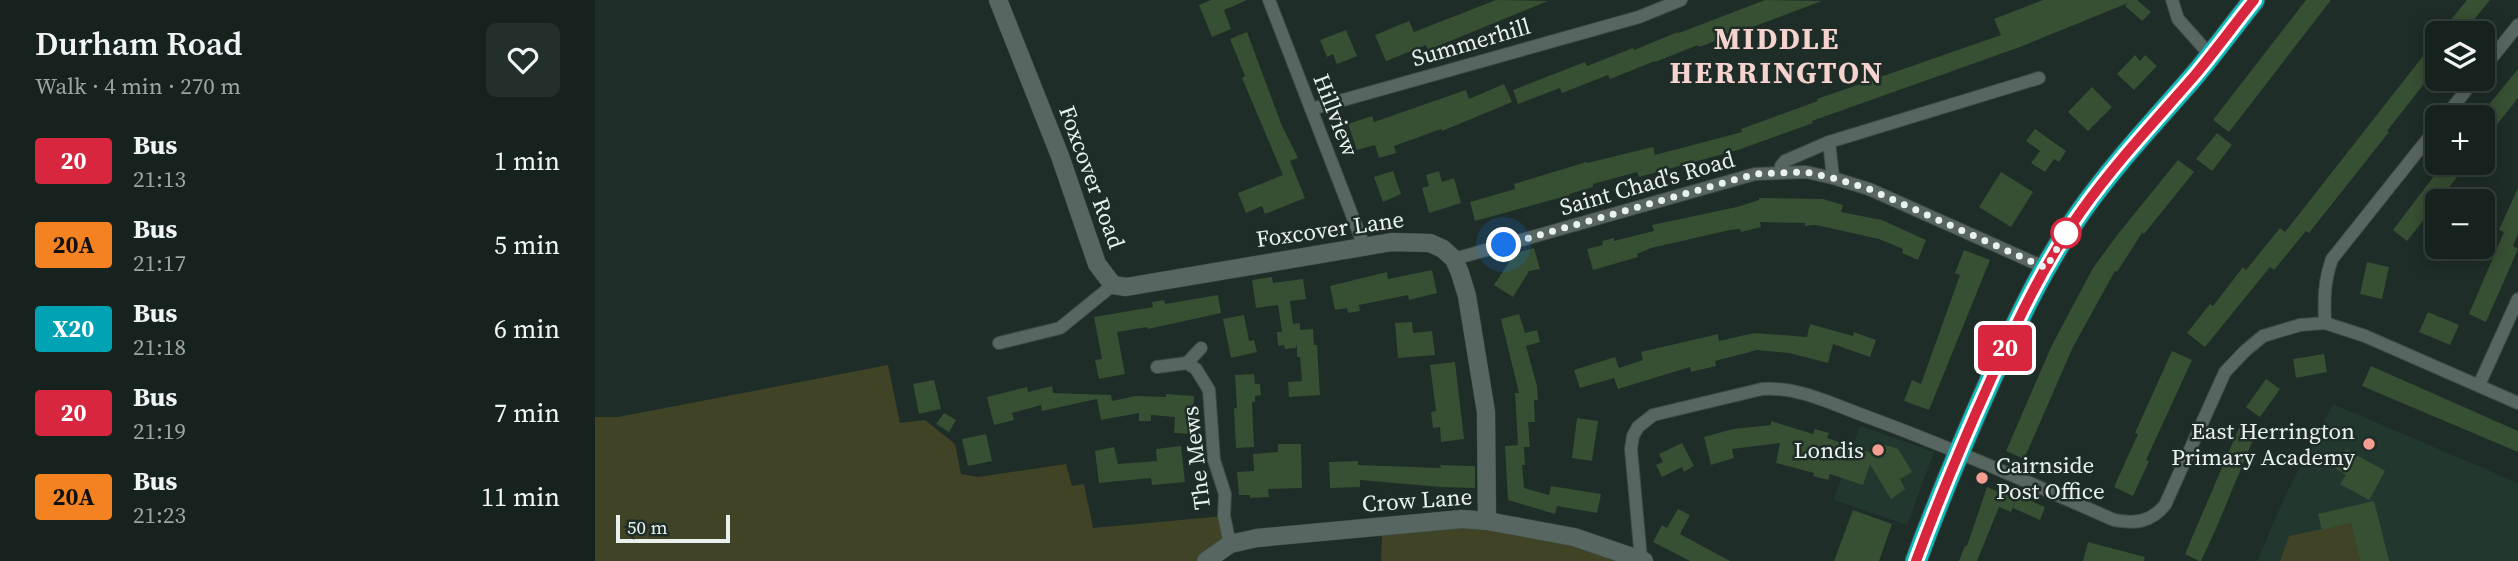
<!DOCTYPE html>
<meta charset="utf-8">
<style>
:root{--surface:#16221d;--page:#232f2a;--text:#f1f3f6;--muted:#9ea4a4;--line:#353f3b}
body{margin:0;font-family:"Source Serif 4",serif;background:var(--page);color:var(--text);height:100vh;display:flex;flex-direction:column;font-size:26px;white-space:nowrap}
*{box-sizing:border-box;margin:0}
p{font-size:23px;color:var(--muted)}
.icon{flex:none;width:38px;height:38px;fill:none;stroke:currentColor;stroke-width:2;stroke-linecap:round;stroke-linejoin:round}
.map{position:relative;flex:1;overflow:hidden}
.sheet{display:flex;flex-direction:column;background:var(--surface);width:595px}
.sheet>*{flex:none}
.badge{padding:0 14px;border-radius:5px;font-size:24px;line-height:46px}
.fabs{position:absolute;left:1830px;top:21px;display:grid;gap:14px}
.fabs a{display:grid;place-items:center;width:70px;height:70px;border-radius:10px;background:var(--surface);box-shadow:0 4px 18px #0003,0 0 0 2px var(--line);font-size:35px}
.scale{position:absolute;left:21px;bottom:18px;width:114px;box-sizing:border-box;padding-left:7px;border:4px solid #e8f1ed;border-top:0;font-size:19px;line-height:24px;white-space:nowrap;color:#e8f1ed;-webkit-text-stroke:5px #1e2d27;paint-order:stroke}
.you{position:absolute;width:35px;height:35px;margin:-18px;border:5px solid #fff;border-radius:50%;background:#1a73e8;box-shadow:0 0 0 10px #1a73e833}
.map>.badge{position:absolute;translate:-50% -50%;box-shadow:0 0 0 4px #fff}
.round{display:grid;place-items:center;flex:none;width:74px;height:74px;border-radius:10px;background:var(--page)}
.headline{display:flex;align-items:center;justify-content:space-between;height:119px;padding:0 35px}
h1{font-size:33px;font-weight:600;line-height:52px}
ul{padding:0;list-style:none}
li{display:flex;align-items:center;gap:21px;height:84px;padding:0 35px}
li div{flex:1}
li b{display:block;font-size:26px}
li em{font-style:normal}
li .badge{min-width:77px;font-weight:700;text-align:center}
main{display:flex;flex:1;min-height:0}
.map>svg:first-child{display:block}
</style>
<main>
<section class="sheet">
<div class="headline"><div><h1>Durham Road</h1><p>Walk · 4 min · 270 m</p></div><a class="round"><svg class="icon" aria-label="heart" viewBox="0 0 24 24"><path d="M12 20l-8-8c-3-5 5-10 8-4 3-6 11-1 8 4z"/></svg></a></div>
<ul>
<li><span class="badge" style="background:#d7263d;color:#fff">20</span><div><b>Bus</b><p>21:13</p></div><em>1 min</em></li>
<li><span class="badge" style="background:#f58220;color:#111">20A</span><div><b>Bus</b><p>21:17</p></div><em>5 min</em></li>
<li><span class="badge" style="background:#00a3b4;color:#fff">X20</span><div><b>Bus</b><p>21:18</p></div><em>6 min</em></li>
<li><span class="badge" style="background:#d7263d;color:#fff">20</span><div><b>Bus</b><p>21:19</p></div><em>7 min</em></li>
<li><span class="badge" style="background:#f58220;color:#111">20A</span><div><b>Bus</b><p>21:23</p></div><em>11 min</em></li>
</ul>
</section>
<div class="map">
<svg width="1923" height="561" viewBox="0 0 1923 561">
<rect width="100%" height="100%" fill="#1e2d27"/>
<g fill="#22382f">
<path d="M1738,404L1923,483V561H1662L1691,494Z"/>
<path d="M1265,426L1339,452L1312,525L1239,500Z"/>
</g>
<g fill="#404326">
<path d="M293,365L305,423L330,420L360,444L366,474L383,477L471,464L477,486L489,484L498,528L629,516L635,544L611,561H0V417H23Z"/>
<path d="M1756,523L1765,561H1685L1694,536Z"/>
<path d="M867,526C924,528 980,544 1035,561H786L787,534Z"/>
</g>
<g fill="#374f32">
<path d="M616,0H652L629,10L636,29L617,37L604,5Z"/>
<path d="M901,0L953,1L833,50L831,45L791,61L780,35L814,21L819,32Z"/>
<path d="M1170,0L1227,1L1104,47L1103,45L1060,62V61L1015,79L1013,75L967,93L965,88L923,104L918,90L990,62L992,66L1038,48L1039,50L1083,32L1084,33Z"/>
<path d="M1448,0H1542L1556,12L1547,21L1530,6L1533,3L1425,47L1217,121L1218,123L1143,150L1044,177L1042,172L998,184V187L974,194L975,195L880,221L875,202L920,189L919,184L991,162L992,163L1058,147L1060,155L1147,132L1146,129L1223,101L1222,99L1406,35L1399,19Z"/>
<path d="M1711,0H1736L1634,132L1618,120Z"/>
<path d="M1872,0H1895L1868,33H1845Z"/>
<path d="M751,30L762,56L742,64L738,54L732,57L725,40Z"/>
<path d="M652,32L687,126L703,158L695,161L710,198L670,214L667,206L651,213L643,193L688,175L647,78L650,76L635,39Z"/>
<path d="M1843,37V66L1792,131L1794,132L1714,233L1711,231L1679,270L1675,267L1610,347L1592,333L1615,304L1618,306L1648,267L1651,270L1685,228L1690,232Z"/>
<path d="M1540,55L1545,61L1550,55L1562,66L1539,90L1522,74Z"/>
<path d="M1923,69V98L1888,142V112Z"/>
<path d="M909,84L917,102L847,131L846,129L799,146L801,153L784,158L780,145L762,150L753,124L777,116L779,122L871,90L874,99Z"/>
<path d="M1497,87L1517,107L1493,131L1473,112Z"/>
<path d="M1440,129L1471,151L1464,162L1459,159L1450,172L1436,163L1445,151L1431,141Z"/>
<path d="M1622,133L1637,145L1617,171L1601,159Z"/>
<path d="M1583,160L1599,172L1549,234L1547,233L1522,272L1520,271L1478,347L1429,459L1411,451L1457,345L1498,268L1523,234Z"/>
<path d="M1849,163H1873L1812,241L1798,230Z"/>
<path d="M798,171L806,194L788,202L779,177Z"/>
<path d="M844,171L847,182L859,178L866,203L834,213L827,188L834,186L831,175Z"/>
<path d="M1406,172L1438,192L1416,227L1384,207Z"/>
<path d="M1923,188V234L1918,246L1923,249L1891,322L1874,314L1909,232L1904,230Z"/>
<path d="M1164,198L1228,199L1248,205L1246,212L1287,220L1331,240L1323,260L1307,253L1308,249L1284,239L1221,225L1210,226V223L1165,222L1166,227L1146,232L1145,229L1135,230L1056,248L1042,254L1043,257L998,270L992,249L1008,245L1007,241L1019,238V241L1059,231L1057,225L1142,207L1164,200Z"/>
<path d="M939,248L945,269L934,271L918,297L899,285L920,253Z"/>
<path d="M1369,250L1395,260L1334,410L1309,401L1317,380L1326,384L1365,275L1360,273Z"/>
<path d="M1772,262L1794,267L1787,299L1765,294Z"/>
<path d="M837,270L842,293L814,300L813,295L764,305L765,311L753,313L752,308L740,310L735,286L792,272L793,279Z"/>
<path d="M677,277L678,283L708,279L711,299L695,301L698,324L705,323V330L718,329L719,345H722L725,395L694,397L693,382L707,381L705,357H702V344L701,348L690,349L689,345L683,346L682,332H687L683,305L661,308L657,280Z"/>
<path d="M623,295L626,313L553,329L552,327L522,332L530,374L504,379L500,360L507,359L499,317L558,307L557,302L569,300L570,304Z"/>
<path d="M1833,312L1864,325L1855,345L1824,332Z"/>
<path d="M924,314L930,333L942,330L945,342L931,346L942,386L943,400H939L940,422H933L935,447H929L930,465H927L929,488L954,495L956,486L1006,494L1002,513L962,506L960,514L913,500L910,446L923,445L920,393H924L906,319Z"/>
<path d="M649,315L654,341L659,340L662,352L636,358L628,319Z"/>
<path d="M817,322L818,333L837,331L840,355L803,358L800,323Z"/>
<path d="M1215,324L1258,336L1259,332L1281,340L1275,357L1238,344L1233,363L1194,353L1162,350L1120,361L1121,366L1096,372L1095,367L1023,389L1019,378L985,388L979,370L1020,357L1024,368L1048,360L1046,352L1123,334L1124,341L1159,333L1212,337Z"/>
<path d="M1577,351L1597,360L1551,460L1554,461L1538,496L1519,487L1543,434L1540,433Z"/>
<path d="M1729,354L1732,372L1701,378L1698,359Z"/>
<path d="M860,362L869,439L846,442L845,427L838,428L836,412L841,411L835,365Z"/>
<path d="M1776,366L1923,431V452L1767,386Z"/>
<path d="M659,374L660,384H665L666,395L660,396V402H657L659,447L641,448L639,408H642L640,375Z"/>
<path d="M1671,379L1685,389L1665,417L1651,407Z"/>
<path d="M339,380L346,409L324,414L318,384Z"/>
<path d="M457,386L458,393L516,395L517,401L541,396L571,397V394L599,396L596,434L579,433L580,417L556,415V421H544V413L506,420L502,399L447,411L446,405L417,413L419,420L399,425L392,397L432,387L433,392Z"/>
<path d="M349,413L361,420L354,432L341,424Z"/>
<path d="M982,418L1003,421L997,461L977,458Z"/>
<path d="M1176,421L1218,434L1220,429L1234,433L1232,438L1277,453L1281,442L1303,449L1317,472L1305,479L1310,489L1296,499L1275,464L1268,485L1235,474L1233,480L1218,476L1219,473L1181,463L1185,443L1137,449L1139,458L1116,465L1109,437L1138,429L1176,425Z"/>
<path d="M1644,428L1660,435L1620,531L1606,561H1604L1590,554Z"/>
<path d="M391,434L397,461L373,466L367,439Z"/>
<path d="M1087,443L1099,466L1089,472L1087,467L1067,477L1061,465L1068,462L1064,454Z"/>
<path d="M683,444H706L707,488L673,489L674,497L655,498V495H644L642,472L659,471L658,454L683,452Z"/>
<path d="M586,446L590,482L557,485L556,478L504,483L500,451L519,447L523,464L562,461L561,449Z"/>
<path d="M1751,449L1790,471L1774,500L1745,484L1751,475L1740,468Z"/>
<path d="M763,461V465L846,468L845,465L880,466V488L846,487L765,480V487L735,488L734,462Z"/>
<path d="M1392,487L1421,499L1416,512L1404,507L1382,561H1364L1370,546H1372Z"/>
<path d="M1422,495L1450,507L1445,520L1418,508Z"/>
<path d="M1779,501L1794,561H1765L1756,523L1727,530L1723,514Z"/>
<path d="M1083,509L1095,515L1085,534L1135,561H1095L1058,542L1067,525L1072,528Z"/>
<path d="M1258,510L1297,524L1284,561H1239Z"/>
<path d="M1493,542L1550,557L1549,561H1488Z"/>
</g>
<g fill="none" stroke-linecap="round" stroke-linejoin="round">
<g stroke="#3e4a45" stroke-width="14">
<g id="street">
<path d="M674,0L769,246"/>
<path d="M1577,0L1583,19L1615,55"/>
<path d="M1888,69L1923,25"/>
<path d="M716,109L1044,17L1086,0"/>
<path d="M1850,117L1880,79"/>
<path d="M1234,142L1238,178"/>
<path d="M1186,172V166L1190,161L1234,142L1444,78"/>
<path d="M859,259L1160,174L1211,172L1238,178L1274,189L1451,268"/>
<path d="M1730,323L1770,336L1923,403"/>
<path d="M404,343L465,328L518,285"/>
<path d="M592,363L606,348"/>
<path d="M562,367L592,363L601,369L614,390L619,460L630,494L629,516L635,544"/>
<path d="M1884,385L1923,299"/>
<path d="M1046,559L1036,449L1038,436L1043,427L1058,415L1167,389C1202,386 1237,404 1270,416C1355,447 1437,484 1519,520C1541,524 1556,522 1570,505L1630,372L1650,351L1668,336L1705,325L1730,323C1729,300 1729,281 1737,259L1843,126"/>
</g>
</g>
<g stroke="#3e4a45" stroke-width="19">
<g id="secondary">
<path d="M403,0L465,156L502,264L518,285L531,287L797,242L835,243L848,249L859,259L865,273L872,296L891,412L892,521"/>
<path d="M611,561L635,544L662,538L867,519L892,521L979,537L1049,561"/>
</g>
</g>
<g stroke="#3e4a45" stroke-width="23">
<path id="highway" d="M1321,561C1344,499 1369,439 1396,379C1422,321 1450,262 1487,210C1521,162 1561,120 1600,75C1620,51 1639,25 1659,0"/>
</g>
<use href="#street" stroke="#576660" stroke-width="12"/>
<use href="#secondary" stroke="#576660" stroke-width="18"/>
<use href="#highway" stroke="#09bcbf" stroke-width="21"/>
</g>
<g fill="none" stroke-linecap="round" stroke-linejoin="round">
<g stroke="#fff" stroke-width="16">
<path id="line" d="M1321,561C1344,499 1369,439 1396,379C1422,321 1450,262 1487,210C1521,162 1561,120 1600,75C1620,51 1639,25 1659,0"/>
</g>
<use href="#line" stroke="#d7263d" stroke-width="10"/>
<path stroke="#e8f1ed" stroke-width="7" stroke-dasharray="0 12.6" d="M909,245L1160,174L1211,172L1238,178L1274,189L1451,268L1471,233"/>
</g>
<circle fill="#fff" stroke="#d7263d" stroke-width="3.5" cx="1471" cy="233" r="14"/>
<g fill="#f59d90" stroke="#1e2d27" stroke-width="2.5">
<circle cx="1774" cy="444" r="7"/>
<circle cx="1283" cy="450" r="7"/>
<circle cx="1387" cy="478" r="7"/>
</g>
<g text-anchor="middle" stroke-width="5" stroke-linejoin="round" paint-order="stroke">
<g font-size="23" fill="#e8f1ed" stroke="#1e2d27">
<text transform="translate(876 42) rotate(-16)" y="8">Summerhill</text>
<text transform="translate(741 115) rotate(69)" y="8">Hillview</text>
<text transform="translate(497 177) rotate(70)" y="8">Foxcover Road</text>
<text transform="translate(1052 183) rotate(-16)" y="8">Saint Chad's Road</text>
<text transform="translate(735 229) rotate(-8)" y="8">Foxcover Lane</text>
<text transform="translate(601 458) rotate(-97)" y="8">The Mews</text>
<text transform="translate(822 500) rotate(-4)" y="8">Crow Lane</text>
</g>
<g font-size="23" fill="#e8f1ed" stroke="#1e2d27" text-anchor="end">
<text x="1760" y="439">East Herrington<tspan x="1760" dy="26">Primary Academy</tspan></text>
<text x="1269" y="458">Londis</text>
<text x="1401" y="473" text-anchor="start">Cairnside<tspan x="1401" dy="26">Post Office</tspan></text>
</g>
<g font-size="30" font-weight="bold" letter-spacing="2" fill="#f6d3ce" stroke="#1e2d27">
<text x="1182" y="49">MIDDLE<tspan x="1182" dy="34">HERRINGTON</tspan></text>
</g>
</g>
</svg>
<div class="fabs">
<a><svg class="icon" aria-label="layers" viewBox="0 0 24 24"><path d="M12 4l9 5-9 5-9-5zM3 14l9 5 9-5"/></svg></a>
<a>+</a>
<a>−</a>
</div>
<div class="scale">50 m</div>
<div class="you" style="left:909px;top:245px"></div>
<b class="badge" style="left:1410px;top:348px;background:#d7263d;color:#fff">20</b>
</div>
</main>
